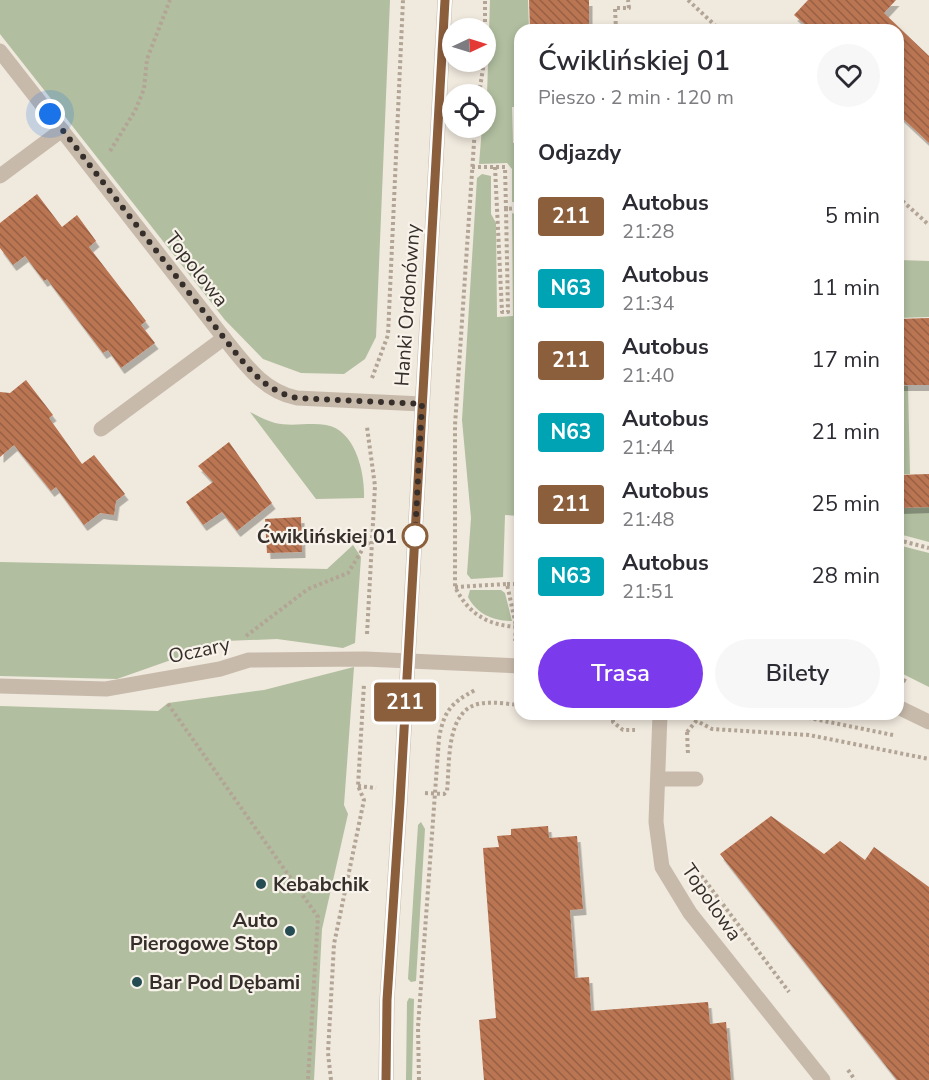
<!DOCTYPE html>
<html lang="pl">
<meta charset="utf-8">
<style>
:root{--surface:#fff;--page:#f7f7f7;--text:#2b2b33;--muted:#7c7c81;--accent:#7c3aed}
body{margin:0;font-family:"Nunito Sans",sans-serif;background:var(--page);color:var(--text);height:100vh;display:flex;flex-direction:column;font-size:22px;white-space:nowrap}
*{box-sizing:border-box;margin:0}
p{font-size:20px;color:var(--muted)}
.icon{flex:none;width:33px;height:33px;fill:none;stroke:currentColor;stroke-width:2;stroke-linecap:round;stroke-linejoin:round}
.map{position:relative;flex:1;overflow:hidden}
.details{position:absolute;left:514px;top:24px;width:390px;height:696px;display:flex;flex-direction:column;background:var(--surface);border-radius:18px;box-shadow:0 3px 9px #0003}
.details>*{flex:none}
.badge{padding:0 12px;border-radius:4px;font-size:21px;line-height:39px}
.needle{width:39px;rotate:86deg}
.controls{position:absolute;left:442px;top:18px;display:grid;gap:12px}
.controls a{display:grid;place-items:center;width:54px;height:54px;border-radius:50%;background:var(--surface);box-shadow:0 3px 9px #0003;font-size:30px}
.you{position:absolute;width:30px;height:30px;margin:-15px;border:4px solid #fff;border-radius:50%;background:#1a73e8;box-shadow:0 0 0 9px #1a73e833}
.map>.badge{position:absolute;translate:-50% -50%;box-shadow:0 0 0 3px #fff}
h2{padding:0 24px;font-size:22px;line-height:54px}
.round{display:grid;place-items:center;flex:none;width:63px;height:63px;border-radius:32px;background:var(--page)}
.summary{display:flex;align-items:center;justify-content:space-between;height:102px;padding:0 24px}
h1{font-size:28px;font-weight:600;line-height:45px}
.action{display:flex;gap:12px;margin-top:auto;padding:12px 24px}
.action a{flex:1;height:69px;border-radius:36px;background:var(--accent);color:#fff;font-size:24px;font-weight:600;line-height:69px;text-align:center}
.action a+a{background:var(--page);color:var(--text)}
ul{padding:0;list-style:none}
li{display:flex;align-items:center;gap:18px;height:72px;padding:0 24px}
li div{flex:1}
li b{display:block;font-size:22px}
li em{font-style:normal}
li .badge{min-width:66px;font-weight:700;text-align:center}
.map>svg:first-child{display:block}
</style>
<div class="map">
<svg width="929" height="1080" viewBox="0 0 929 1080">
<defs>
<pattern id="building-back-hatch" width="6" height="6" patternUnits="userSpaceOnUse" patternTransform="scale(1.5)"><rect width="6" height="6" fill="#ba7452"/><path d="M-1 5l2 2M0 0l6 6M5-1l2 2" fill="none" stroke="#986044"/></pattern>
<filter id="shadow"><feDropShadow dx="3.5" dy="6" stdDeviation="0" flood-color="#0004"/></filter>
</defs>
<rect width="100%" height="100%" fill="#f0e9de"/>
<g fill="#b1be9f">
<path d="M0,0H390L376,337L365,359L344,374L301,373L263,359L225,320L0,34Z"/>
<path d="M490,0H528L529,30H520V107H512L513,143H520V202H512V169L507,163L479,164L482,128H486Z"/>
<path d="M482,174L491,176V214L496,223L497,317L513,316L512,213L517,215L520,224V325L516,326L518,360H520V516L505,515L503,577L471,579L467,574L471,518L462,420L477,178Z"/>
<path d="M899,260L929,261V317L899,318Z"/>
<path d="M898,386H908L910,474H899Z"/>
<path d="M250,412C258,416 267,421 275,423C292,427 310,422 326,425C356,430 365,474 364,498L316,499Z"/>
<path d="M929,507V542L899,534V508Z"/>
<path d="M353,545L361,557L355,643L343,648L277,639L225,641L117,679L0,676V562L327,569Z"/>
<path d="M898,545L929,553V687L899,672Z"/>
<path d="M470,590H501L505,593L512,621C493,621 477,614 468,597Z"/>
<path d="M354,667L344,805L348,814L322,929L314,1080H0V706L158,711L168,703L264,690Z"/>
<path d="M421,822L425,829L416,981L411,982L408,979L418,825Z"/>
<path d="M409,998L414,999L412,1080H406L407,1002Z"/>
</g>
<g fill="url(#building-back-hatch)" filter="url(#shadow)">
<path d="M529,0H589V30H530Z"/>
<path d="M808,0H896L884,13L929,56V143L898,114V30H811L794,15Z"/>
<path d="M37,194L62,227L77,215L96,241L89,247L146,321L141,325L155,343L121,368L108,350L103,353L47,279L44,281L25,256L13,265L0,248V223Z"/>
<path d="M929,318V385H898V319Z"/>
<path d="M26,380L53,415L49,418L82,464L94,455L125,494L116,501L114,515L100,513L84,525L56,487L51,491L14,445L0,457V392L10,393Z"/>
<path d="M229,442L272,503L237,531L222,512L203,525L186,502L213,482L198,466Z"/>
<path d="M929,474V507L898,508V475Z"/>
<path d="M301,517L302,552L267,553L265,519Z"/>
<path d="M771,816L824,854L840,841L865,860L874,847L929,887V1080H897L720,854Z"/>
<path d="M548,826L549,838L577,836L583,909L570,910L575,978L589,977L591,1011L708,1002L710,1024L726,1022L731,1080H484L479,1020L496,1018L483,848L499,847L497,836L511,835V829Z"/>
</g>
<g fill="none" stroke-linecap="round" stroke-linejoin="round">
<g stroke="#b3a595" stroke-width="4" stroke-dasharray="3 3" stroke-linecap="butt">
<path d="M688,0L720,30"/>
<path d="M485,28V0"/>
<path d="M616,30L615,8H629L628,0"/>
<path d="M479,94L484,62"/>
<path d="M475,128L455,425V587C469,615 489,626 520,627"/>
<path d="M110,151L135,111L144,89L147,59L170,0"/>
<path d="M472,167H505L506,209L520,208"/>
<path d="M495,167L502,312H508L506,209"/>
<path d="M898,197L929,225"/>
<path d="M898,241L903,238"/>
<path d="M372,378L388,335L403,0"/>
<path d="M898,540L929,548"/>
<path d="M507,584H520"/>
<path d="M455,587L507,584L516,626L515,641"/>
<path d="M367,634L375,486L367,427"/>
<path d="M246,636L308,589L348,573L364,547L372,540"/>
<path d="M898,677L907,682"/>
<path d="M168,704L318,917L308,1080"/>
<path d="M613,714V722L623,730H635"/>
<path d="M684,714L712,729L809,735L929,759"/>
<path d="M760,714L809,718L893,735"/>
<path d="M687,732L688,755"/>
<path d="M687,732L702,714"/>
<path d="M358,786L376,788"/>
<path d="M425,793L444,794L447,791C450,765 445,712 478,704C492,701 507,704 520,705"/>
<path d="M694,866L789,992"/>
<path d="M848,1070L855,1080"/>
<path d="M331,1080L328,1053L334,944L364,800L358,786L364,684"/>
<path d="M419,1080L418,1027L439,738C444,711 451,703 475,690"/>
</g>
<g stroke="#c7baab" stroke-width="15">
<path d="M0,176L62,130"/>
<path d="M101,429L224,338"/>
<path d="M658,779H696"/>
</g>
<g stroke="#c7baab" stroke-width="15">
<path d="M0,51L224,338C245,364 263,391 297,398L422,404"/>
<path d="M0,686L106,689L220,669L249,660L365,659L520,666"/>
<path d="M898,707L929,722"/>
<path d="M660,714L656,822L662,867L690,913L823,1080"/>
</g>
<path stroke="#c7baab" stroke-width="15" d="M386,1080L387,1000L400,802L445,0"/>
</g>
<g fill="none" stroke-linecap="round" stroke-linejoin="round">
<g stroke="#fff" stroke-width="14">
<path id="line" d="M386,1080L387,1000L400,802L445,0"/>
</g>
<use href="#line" stroke="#8b5e3c" stroke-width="9"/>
<path stroke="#362e2a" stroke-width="6" stroke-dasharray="0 10.8" d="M50,114L235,352C253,374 269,392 297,398L422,404L415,536"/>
</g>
<circle fill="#fff" stroke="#8b5e3c" stroke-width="3" cx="415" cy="536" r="12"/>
<g fill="#234c53" stroke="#f8f3ea" stroke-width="2">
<circle cx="261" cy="884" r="6"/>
<circle cx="290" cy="931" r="6"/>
<circle cx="137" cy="982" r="6"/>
</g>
<g text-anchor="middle" stroke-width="4.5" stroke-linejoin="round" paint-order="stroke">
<g font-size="20" fill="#362e2a" stroke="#f8f3ea">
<text transform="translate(197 269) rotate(52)" y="7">Topolowa</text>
<text transform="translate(407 305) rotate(-86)" y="7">Hanki Ordonówny</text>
<text transform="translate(199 650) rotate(-12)" y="7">Oczary</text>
<text transform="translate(712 902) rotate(55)" y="7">Topolowa</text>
</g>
<g font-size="20" font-weight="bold" fill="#362e2a" stroke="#f8f3ea" text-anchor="end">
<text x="397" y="543">Ćwiklińskiej 01</text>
</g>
<g font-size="20" font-weight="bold" fill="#362e2a" stroke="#f8f3ea" text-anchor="start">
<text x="273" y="891">Kebabchik</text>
<text x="278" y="927" text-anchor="end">Auto<tspan x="278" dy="23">Pierogowe Stop</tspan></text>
<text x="149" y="989">Bar Pod Dębami</text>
</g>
</g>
</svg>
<div class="controls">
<a><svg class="needle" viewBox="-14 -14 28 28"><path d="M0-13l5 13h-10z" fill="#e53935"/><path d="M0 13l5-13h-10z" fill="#7c7c81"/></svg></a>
<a><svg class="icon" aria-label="locate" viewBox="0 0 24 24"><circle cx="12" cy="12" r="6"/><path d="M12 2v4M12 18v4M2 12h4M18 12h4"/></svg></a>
</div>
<div class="you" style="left:50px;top:114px"></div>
<b class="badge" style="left:405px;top:702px;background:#8b5e3c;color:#fff">211</b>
<section class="details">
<div class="summary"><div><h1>Ćwiklińskiej 01</h1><p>Pieszo · 2 min · 120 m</p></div><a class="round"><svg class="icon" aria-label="heart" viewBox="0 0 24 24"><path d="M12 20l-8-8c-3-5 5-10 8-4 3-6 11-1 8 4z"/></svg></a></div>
<h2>Odjazdy</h2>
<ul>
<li><span class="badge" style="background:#8b5e3c;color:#fff">211</span><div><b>Autobus</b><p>21:28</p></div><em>5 min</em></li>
<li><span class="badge" style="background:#00a3b4;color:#fff">N63</span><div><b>Autobus</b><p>21:34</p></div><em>11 min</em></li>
<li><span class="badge" style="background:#8b5e3c;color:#fff">211</span><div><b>Autobus</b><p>21:40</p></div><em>17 min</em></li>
<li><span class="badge" style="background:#00a3b4;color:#fff">N63</span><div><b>Autobus</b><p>21:44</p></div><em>21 min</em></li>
<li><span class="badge" style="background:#8b5e3c;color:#fff">211</span><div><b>Autobus</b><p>21:48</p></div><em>25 min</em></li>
<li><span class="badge" style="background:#00a3b4;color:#fff">N63</span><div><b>Autobus</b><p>21:51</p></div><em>28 min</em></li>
</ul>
<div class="action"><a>Trasa</a><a>Bilety</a></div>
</section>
</div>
